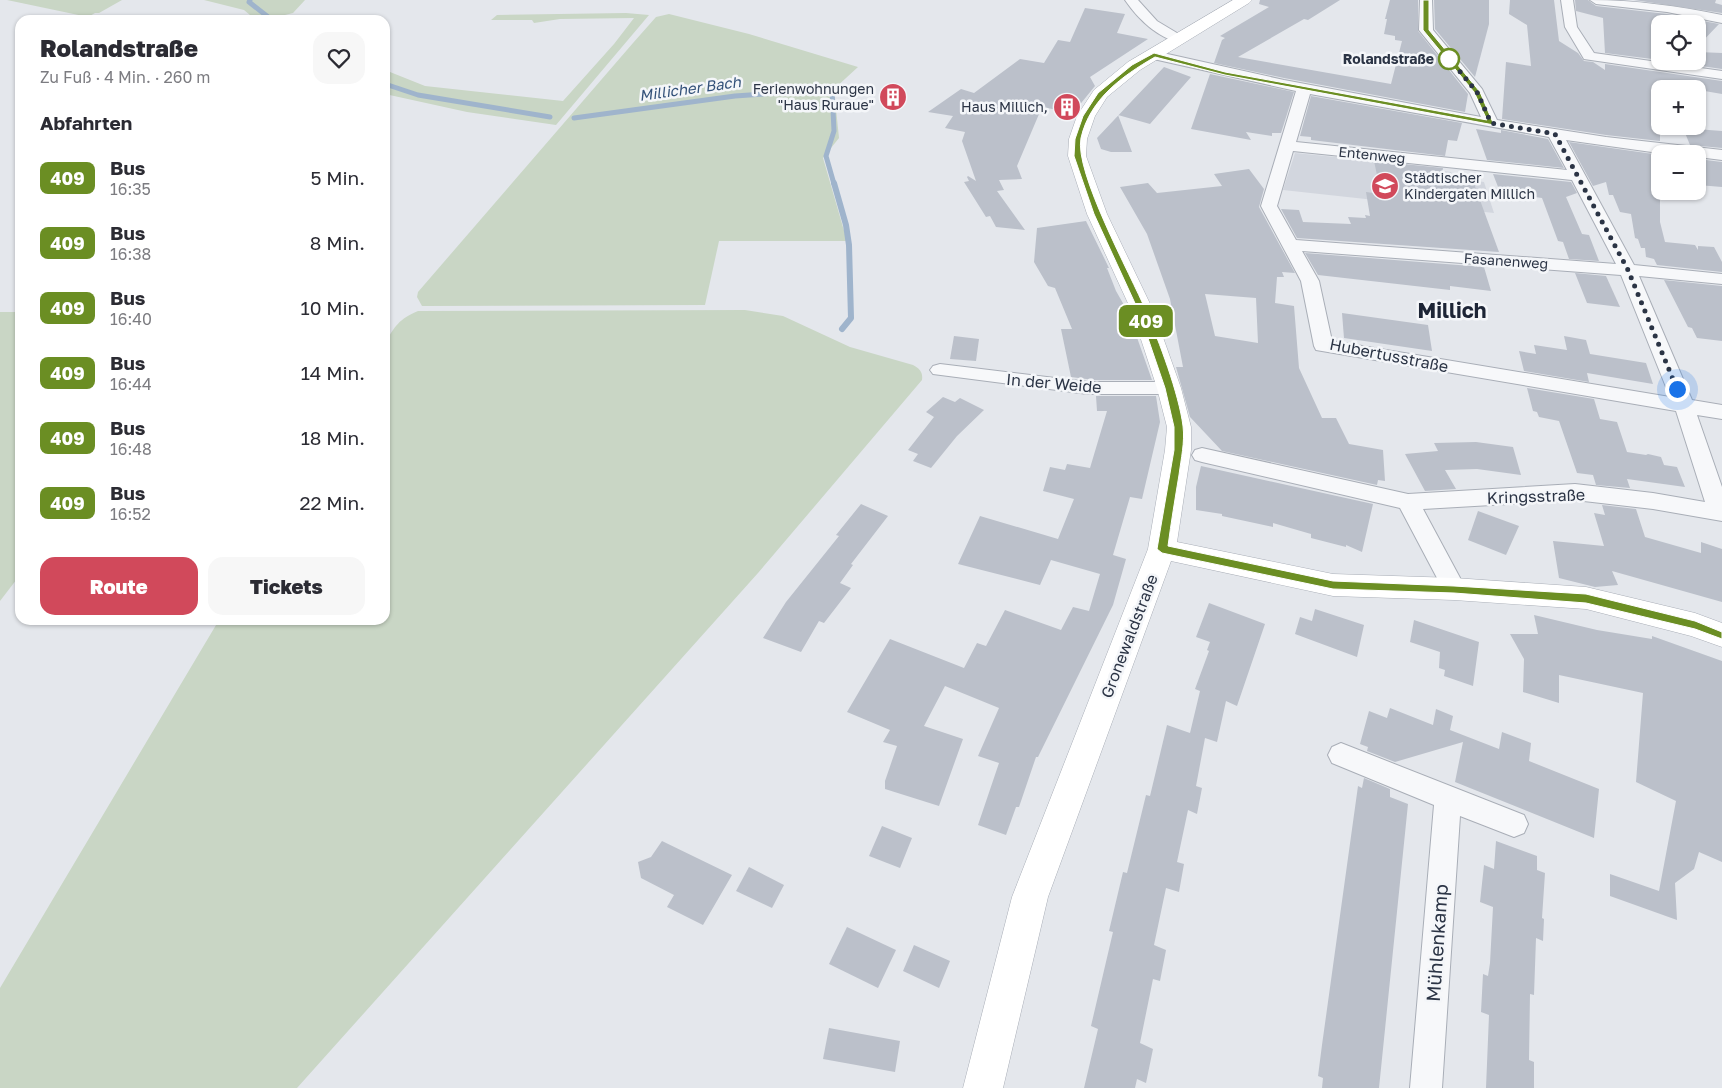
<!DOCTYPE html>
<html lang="de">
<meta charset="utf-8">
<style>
:root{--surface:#fff;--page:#f7f7f7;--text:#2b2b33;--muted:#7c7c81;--accent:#d1495b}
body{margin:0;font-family:"Golos Text",sans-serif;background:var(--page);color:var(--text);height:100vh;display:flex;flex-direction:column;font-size:19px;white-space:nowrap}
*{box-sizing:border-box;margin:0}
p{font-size:16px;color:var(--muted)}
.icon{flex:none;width:28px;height:28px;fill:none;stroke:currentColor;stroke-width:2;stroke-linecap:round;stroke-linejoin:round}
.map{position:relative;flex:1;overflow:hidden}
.sheet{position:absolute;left:15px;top:15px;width:375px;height:610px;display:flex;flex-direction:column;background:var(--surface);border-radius:15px;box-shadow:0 1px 4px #0004}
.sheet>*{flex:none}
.badge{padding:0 10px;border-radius:8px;font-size:18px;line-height:32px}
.tools{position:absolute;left:1651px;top:15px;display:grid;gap:10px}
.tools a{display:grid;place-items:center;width:55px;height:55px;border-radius:10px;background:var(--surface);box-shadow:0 1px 4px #0004;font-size:25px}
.you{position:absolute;width:25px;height:25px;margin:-12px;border:4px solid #fff;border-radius:50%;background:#1a73e8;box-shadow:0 0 0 8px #1a73e833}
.map>.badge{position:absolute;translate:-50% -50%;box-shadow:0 0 0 2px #fff}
h2{padding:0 25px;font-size:19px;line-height:45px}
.round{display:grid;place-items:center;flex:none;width:52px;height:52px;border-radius:15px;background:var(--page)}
.head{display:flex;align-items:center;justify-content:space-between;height:85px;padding:0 25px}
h1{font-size:24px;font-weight:800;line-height:38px}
.cta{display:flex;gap:10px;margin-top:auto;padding:10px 25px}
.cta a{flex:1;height:58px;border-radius:15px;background:var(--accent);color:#fff;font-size:20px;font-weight:800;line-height:58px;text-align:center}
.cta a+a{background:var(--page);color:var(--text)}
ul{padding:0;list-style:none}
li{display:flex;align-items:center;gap:15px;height:65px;padding:0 25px}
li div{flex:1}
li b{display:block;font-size:19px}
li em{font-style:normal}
li .badge{min-width:55px;font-weight:700;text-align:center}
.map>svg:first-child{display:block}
</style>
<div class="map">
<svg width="1722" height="1088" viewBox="0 0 1722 1088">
<rect width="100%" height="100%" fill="#e4e7ec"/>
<path fill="#d2d6de" d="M1295,153L1406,164L1407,167L1451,172L1454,178L1484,182L1494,213L1283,190Z"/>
<g fill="#c9d6c5">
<path d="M7,0H122L99,13H95L88,17Z"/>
<path d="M204,0H305L293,13L285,15L294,20H256L244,10Z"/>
<path d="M626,13L649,15L556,125L467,112L385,94V70L425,86L563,101L614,44L634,18L560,19L534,23L532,20H491L497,15Z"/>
<path d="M669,14L749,34L858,67L834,89L839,138L823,158L847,241H719L705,305L422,306L417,297L418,292L633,43L656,17Z"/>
<path d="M745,310L783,316L850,347L913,365C920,369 923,372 922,380L758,573L297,1088H0V988L219,620H385V343C395,326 399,319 418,311Z"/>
<path d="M0,312H20V575L0,601Z"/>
</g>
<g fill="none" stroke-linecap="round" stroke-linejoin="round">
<g stroke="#9fb4cc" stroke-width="5">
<path d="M250,0L249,2L272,20"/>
<path d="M385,84L418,95L550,117"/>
<path d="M574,118L735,96L832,89L834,131L826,156L834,184"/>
</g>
<path stroke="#9fb4cc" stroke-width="6" d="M834,183L846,225L849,245L851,318L842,329"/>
</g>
<g fill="#bbc0ca" fill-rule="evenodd">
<path d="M1260,0H1340L1308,20L1304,19L1238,57L1391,84L1402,41L1395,40V36L1384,34L1387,19H1385L1390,0H1418V31L1468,94L1465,112L1284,78L1214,63L1222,40L1225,38L1220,36L1269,7L1259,4Z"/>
<path d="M1434,0H1489V24L1475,77L1435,29Z"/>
<path d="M1510,0H1554L1559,41L1578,53L1584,61L1593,62L1605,70V64L1722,81V94L1664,84L1667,89H1653L1660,102V141L1606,135L1502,119L1506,62L1531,66L1527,25L1509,14Z"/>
<path d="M1575,0H1588L1596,6L1667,14L1719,24L1698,46V24H1660V60L1605,53L1603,18L1576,11Z"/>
<path d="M1634,0H1716L1715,3L1722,5V13Z"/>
<path d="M1085,8L1125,14L1117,33L1148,39L1090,77L1095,86L1073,113L1042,107L1017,166L1022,179L999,180L1004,190L997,191L1025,230L996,227L990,216L986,217L964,182L969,181L967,177L968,176L976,181L962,141L965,132L945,128L953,116L928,112L961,89L974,93L1020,59L1044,63L1058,40L1070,42Z"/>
<path d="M1698,52L1722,53V69L1666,61H1698Z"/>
<path d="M1164,67L1191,77L1150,124L1118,115L1132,152H1111L1101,149L1097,138Z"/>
<path d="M1210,74L1294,92L1281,133H1272V136L1246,132L1251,140L1191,129Z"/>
<path d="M1311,96L1462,123L1457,141L1448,140L1445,156L1311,140V137L1300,136Z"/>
<path d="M1683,128L1722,131V148L1690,145Z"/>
<path d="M1476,129L1501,133V130L1548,139L1564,168L1487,160Z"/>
<path d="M1569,142L1660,155V222L1665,242L1695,245L1698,250V246L1714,247L1722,262V272L1657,265L1654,259L1646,257L1645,248H1641L1638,239L1635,238L1631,214L1620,212L1613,195H1609L1606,182L1593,186Z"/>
<path d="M1698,159L1722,162V187L1698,185Z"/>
<path d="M1374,161L1443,168L1441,178L1473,181L1499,252L1297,238L1281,209L1299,210L1303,222L1351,224L1348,217L1366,218L1365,215L1370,216L1366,192L1381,194Z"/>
<path d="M1249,169L1264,189L1259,207L1295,273L1282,272L1284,277H1277L1275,303L1294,306L1299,368L1322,418H1336L1349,444L1383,450L1385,481L1378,480L1377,485L1222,451L1190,417L1176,367H1183L1170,299L1147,234L1120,187L1148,183L1157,193L1222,186L1214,174ZM1205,294L1256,298L1258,343L1215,336Z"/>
<path d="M1493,174L1571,182L1577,193L1566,197L1582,234L1589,235L1599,261L1569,259L1563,242L1558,241L1542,198L1500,192Z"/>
<path d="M1086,221L1109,268H1107L1116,291L1128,312L1152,380H1094L1071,377L1061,329H1072L1055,288L1048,286L1034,262L1037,228Z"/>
<path d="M1305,253L1484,267L1491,291L1450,286V290L1318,275Z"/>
<path d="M1575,273L1606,276L1620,307L1587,303Z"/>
<path d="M1664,280L1722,286V341L1697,338L1692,328L1688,327Z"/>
<path d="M1342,313L1428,325L1432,351L1344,338Z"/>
<path d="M954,336L979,339L976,361L950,359Z"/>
<path d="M1564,336L1586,340L1590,354L1646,363L1653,384L1587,373L1589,382L1524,371L1519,351L1536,354L1534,345L1567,350Z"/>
<path d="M1527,388L1594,399L1600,419L1617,422L1627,452L1646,455L1648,454L1661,457L1664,465L1677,467L1685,487L1627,479L1630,488L1596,485L1593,475L1577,473L1559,421L1539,417L1537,412L1533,411Z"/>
<path d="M1096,396H1156L1160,422L1142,499L1130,497L1113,555L1126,559L1113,605L1038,757H1036L1019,807H1016L1006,835L978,825L999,763L978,756L999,708L945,686L924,726L963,739L939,806L885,789V781L897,746L883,742L890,730L847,712L890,639L964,668L977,643L986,646L1005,610L1061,630L1073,607L1089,611L1100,574L1051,560L1040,585L958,564L980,516L1058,539L1074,499L1043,491L1050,467L1065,470L1067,464L1090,468L1107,411H1097Z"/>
<path d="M943,397L955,402L960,398L984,410L957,436L931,468L913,461L918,454L908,450L934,417L926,412Z"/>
<path d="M1476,442L1513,447L1521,475L1477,469L1445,470L1456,489L1425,491L1405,454L1438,451L1434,443Z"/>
<path d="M1201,466L1373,504L1362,552L1346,545V547L1311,538V534L1273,523V527L1222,516V514L1196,510V487Z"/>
<path d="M861,504L888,516L851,564L853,565L840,583L851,588L824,623L819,621L801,652L763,638L786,602L839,536L836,535Z"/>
<path d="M1602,505L1636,509L1645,537L1701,553V542L1722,549V602L1612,571L1618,585L1595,587L1559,578L1553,541L1604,546L1594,513L1605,515Z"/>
<path d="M1478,511L1519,526L1506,555L1468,540Z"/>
<path d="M1209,603L1265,624L1237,706L1226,701L1217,742L1205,738L1196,786L1202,788L1197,814L1188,810L1177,862L1184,864L1179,892L1166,888L1154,945L1166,950L1160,981L1153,979L1140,1043L1153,1049L1146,1083L1137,1079L1135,1088H1084L1098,1029L1091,1026L1113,932L1109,931L1123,872L1127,873L1146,795L1150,796L1167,725L1190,733L1200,691L1195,689L1209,651L1207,650L1210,642L1196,637Z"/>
<path d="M1315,609L1364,625L1357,657L1295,634L1300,617L1312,621Z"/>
<path d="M1534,615L1597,630L1652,639V636L1722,661V862L1699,852L1694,869L1675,883L1677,920L1610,896V874L1659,891L1676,801L1636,782L1643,693L1559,675V703L1523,692L1524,659L1510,634H1538Z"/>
<path d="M1414,620L1479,642L1473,686L1444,676L1445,670L1439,668L1440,652L1410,642Z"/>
<path d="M1390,708L1433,725L1436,709L1453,716L1450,730L1499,749L1502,732L1531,743L1529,761L1599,789L1594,838L1455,782L1463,742L1395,762L1367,751L1368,747L1360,744L1369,711L1387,718Z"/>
<path d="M1364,778L1390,789V797L1408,804L1379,1088H1322L1323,1078L1318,1076L1322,1045L1358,786L1362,788Z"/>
<path d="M882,826L912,838L900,868L869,856Z"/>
<path d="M662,841L732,875L703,925L667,907L674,895L641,878L638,862L651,857Z"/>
<path d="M1496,841L1537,856V870L1545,873L1542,918L1544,919L1543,941L1536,938L1534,995L1530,994L1529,1060L1534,1062V1088H1486L1489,1015L1481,1012L1483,974L1488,976L1490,963L1493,907L1480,902L1484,865L1494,869Z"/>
<path d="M749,867L784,885L772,908L736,891Z"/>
<path d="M847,927L896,950L878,988L829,964Z"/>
<path d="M914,945L950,961L939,988L903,971Z"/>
<path d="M829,1028L900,1041L895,1072L823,1059Z"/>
</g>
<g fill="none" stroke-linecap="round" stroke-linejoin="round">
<g stroke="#a9aeb7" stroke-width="2">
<g id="street">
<path d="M1125,0H1138L1157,21L1187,39L1180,43C1157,37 1138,19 1125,0Z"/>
<path d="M1420,0H1432L1433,30L1482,89L1497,120L1606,137L1722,150V160L1698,157V154H1666L1566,140L1634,265L1722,274V284L1639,276L1692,400L1722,405V419L1697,415L1722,487V521L1653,509L1575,500L1423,509L1466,589L1462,595L1454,598L1446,595L1400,508L1202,462L1195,460L1192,455L1195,450L1202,448L1408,494L1575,484L1653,493L1705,502L1676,411L1316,350L1314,346L1301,281L1261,206L1296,91L1149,58L1147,55L1154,51L1284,80L1481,117L1470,93L1419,30ZM1310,94L1549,137L1567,170L1296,142ZM1293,151L1572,180L1616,264L1296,240L1277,206ZM1302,251L1621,275L1670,397L1332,341L1319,281Z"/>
<path d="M1561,0H1573L1577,27L1594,53L1722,71V79L1584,59L1565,27Z"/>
<path d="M1590,0C1636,0 1677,6 1722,15V23L1667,12L1596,4Z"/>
<path d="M940,364L1088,382H1169L1176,383L1179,388L1176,393L1169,394H1088L933,374L930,370L933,366Z"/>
<path d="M1341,743L1524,815L1528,824L1524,833L1514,837L1460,816L1442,1088H1410L1434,805L1332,763L1328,755L1332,747Z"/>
</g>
</g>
<g stroke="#a9aeb7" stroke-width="1">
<path id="secondary" d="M1233,0H1252L1249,3L1140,70L1107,97L1095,116L1087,139L1086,156L1107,214L1154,312L1181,388L1191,427V450L1177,542L1333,574L1454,578L1586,587L1695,613L1722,623V647L1691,636L1586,609L1454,600L1333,596L1171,561L1048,897L1003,1088H963L1012,897L1148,549L1165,450L1167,427L1157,388L1132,312L1087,214L1068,156L1069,139L1077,116L1094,90L1128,62Z"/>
</g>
<use href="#street" fill="#f7f8fa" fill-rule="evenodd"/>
<use href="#secondary" fill="#fff" fill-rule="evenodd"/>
</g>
<path fill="#6b8e23" stroke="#fff" d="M1423,0H1429V30L1480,92L1494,125L1225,75L1155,57C1122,76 1090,99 1081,138C1074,172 1131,275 1146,311C1159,341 1179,394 1183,426C1185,442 1181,459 1179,475C1175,499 1171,523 1168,546L1333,581L1454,586L1586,594L1695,621L1722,632V639L1695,629L1586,603L1454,593L1333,589L1162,553L1157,549L1174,450V427L1165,388L1139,312L1094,214L1074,156L1075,139L1083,116L1098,93L1132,65L1154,53L1225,72L1487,120L1474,92L1423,30Z"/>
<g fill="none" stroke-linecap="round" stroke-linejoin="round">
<path stroke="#2b3445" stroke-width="5" stroke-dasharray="0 9" d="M1449,59L1446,55L1477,92L1491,123L1555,134L1628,270L1677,389"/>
</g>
<defs>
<g id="building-disc" transform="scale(1.4375)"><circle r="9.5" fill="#d1495b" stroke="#f4f6f9"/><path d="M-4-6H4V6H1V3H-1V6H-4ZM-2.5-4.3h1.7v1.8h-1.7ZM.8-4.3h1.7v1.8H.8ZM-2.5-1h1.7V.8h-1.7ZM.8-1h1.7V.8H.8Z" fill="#fff"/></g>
<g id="school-disc" transform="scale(1.4375)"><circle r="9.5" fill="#d1495b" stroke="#f4f6f9"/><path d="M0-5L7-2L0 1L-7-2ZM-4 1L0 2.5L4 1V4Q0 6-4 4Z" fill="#fff"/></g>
</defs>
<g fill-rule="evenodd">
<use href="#building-disc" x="893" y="97"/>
<use href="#building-disc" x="1067" y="107"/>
<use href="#school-disc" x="1385" y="186"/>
</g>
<circle fill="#fff" stroke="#6b8e23" stroke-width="2.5" cx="1449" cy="59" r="10"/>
<g text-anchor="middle" stroke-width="5" stroke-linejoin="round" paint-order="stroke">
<g font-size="14" font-weight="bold" fill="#2b3445" stroke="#f4f6f9" text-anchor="end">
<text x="1434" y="64">Rolandstraße</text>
</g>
<g font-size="14" fill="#2b3445" stroke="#f4f6f9" text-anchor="end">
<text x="874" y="94">Ferienwohnungen<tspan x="874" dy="16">"Haus Ruraue"</tspan></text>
<text x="1048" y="112">Haus Millich,</text>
<text x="1404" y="183" text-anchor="start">Städtischer<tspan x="1404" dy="16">Kindergaten Millich</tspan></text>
</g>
<g font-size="14" fill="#2b3445" stroke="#f4f6f9">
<text transform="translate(1372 155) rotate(6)" y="5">Entenweg</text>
<text transform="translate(1506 261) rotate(4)" y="5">Fasanenweg</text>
</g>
<g font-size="15" font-style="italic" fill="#34527a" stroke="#f4f6f9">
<text transform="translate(690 89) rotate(-8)" y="5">Millicher Bach</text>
</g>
<g font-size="16" fill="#2b3445" stroke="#f4f6f9">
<text transform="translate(1389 355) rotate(11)" y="6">Hubertusstraße</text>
<text transform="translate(1054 383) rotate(5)" y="6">In der Weide</text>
<text transform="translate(1536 496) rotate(-2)" y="6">Kringsstraße</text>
<text transform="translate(1129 636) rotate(-69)" y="6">Gronewaldstraße</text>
</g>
<g font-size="19" fill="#2b3445" stroke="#f4f6f9">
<text transform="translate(1437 943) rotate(-86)" y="7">Mühlenkamp</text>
</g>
<g font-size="21" font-weight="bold" fill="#1d2536" stroke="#f4f6f9">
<text x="1452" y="318">Millich</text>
</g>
</g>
</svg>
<div class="tools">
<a><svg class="icon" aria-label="locate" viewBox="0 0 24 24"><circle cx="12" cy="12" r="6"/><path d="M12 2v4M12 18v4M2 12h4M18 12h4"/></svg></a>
<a>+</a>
<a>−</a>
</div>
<div class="you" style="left:1677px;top:389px"></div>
<b class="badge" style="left:1146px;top:321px;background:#6b8e23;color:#fff">409</b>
<section class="sheet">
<div class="head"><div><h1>Rolandstraße</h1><p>Zu Fuß · 4 Min. · 260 m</p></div><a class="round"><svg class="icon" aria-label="heart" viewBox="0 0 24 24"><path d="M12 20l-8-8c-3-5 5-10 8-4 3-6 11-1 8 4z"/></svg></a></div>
<h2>Abfahrten</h2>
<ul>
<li><span class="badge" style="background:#6b8e23;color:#fff">409</span><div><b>Bus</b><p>16:35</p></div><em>5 Min.</em></li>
<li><span class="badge" style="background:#6b8e23;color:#fff">409</span><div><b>Bus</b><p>16:38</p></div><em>8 Min.</em></li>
<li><span class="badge" style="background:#6b8e23;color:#fff">409</span><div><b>Bus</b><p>16:40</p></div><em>10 Min.</em></li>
<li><span class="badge" style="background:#6b8e23;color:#fff">409</span><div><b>Bus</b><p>16:44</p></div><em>14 Min.</em></li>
<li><span class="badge" style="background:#6b8e23;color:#fff">409</span><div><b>Bus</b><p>16:48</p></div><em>18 Min.</em></li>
<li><span class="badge" style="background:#6b8e23;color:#fff">409</span><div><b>Bus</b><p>16:52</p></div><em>22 Min.</em></li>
</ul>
<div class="cta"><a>Route</a><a>Tickets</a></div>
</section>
</div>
